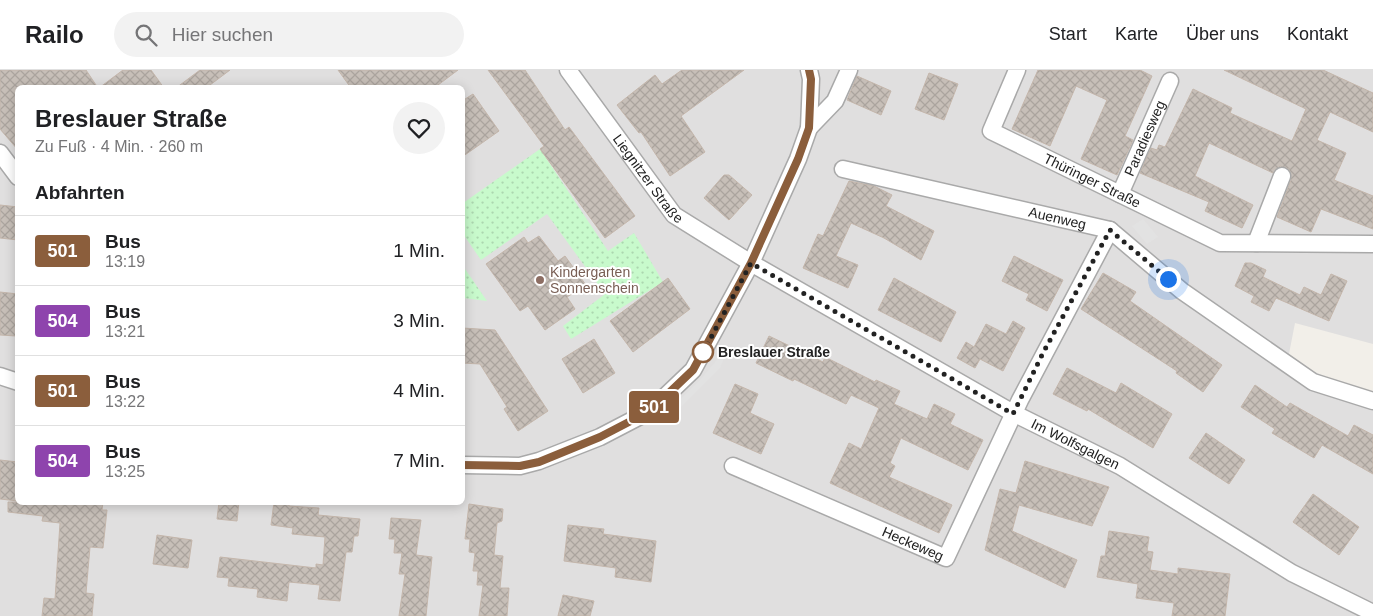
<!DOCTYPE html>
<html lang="de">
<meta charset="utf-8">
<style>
:root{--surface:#fff;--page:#f2f2f2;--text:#202124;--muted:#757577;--line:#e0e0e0}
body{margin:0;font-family:Helvetica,sans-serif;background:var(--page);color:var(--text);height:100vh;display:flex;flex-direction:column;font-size:19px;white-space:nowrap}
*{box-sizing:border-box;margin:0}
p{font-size:16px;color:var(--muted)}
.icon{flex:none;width:28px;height:28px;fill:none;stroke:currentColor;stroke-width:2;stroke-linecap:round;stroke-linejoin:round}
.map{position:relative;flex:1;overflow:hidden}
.sheet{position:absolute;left:15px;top:15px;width:450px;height:420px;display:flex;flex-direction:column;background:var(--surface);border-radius:8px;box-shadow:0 2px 12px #0003}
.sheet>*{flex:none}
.badge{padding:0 10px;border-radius:4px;font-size:18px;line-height:32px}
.you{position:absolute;width:25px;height:25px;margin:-12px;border:4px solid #fff;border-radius:50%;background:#1a73e8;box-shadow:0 0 0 8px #1a73e833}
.map>.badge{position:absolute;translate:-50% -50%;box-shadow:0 0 0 2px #fff}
h2{padding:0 20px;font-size:19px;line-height:45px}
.round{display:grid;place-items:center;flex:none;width:52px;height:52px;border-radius:26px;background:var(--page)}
.headline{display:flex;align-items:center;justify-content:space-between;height:85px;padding:0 20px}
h1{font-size:24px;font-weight:700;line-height:38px}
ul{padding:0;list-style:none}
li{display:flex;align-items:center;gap:15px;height:70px;padding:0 20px;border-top:1px solid var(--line)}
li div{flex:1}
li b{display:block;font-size:19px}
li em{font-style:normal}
li .badge{min-width:55px;font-weight:700;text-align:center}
header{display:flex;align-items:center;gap:30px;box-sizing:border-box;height:70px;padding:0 25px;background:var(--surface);border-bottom:1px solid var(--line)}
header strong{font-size:24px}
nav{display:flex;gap:28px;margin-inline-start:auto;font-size:18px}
.search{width:350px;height:45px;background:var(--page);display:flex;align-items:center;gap:12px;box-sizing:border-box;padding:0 18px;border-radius:28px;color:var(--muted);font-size:19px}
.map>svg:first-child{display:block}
</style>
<header>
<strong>Railo</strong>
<div class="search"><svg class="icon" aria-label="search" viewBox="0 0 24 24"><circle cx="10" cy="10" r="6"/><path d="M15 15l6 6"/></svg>Hier suchen</div>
<nav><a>Start</a><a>Karte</a><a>Über uns</a><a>Kontakt</a></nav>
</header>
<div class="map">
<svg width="1373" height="546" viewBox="0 0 1373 546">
<defs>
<pattern id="park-dots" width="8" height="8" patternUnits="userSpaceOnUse" patternTransform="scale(1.25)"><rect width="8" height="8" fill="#c8facc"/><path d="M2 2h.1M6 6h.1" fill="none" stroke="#acd6af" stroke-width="1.8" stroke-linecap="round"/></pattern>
<pattern id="building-cross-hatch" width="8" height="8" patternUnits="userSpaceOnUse" patternTransform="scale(1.25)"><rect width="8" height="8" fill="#c7bfb8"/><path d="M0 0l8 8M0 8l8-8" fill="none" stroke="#aba49e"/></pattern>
</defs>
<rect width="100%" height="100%" fill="#f2efe9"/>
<path fill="#e0dfdf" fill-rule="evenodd" d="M0,0H1373V274L1295,253L1288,289L1373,330V546H0ZM18,18H462V432H18Z"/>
<g fill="url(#park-dots)">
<path d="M540,79L608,181L634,163L663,212L571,269L563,256L605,224L547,144L481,190L463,164V133Z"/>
<path d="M462,196H463L487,231L463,228Z"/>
</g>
<g fill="#e2e2e2">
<path d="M1143,149L1158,167L1147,174L1132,156Z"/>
<path d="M731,273L720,298L676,342L661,348L700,310Z"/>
</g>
<g fill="url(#building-cross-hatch)" stroke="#c4b6ab">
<path d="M0,0H86L98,18H18V80L0,59Z"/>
<path d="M123,0H151L164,18H99Z"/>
<path d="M200,0H230L206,18H176Z"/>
<path d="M338,0H458L434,18H351Z"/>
<path d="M488,0H525L565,60L569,57L635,146L605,168L540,79L544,76Z"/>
<path d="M682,0H744L681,46L705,82L670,106L641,62L639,63L617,35L655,5L662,14Z"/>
<path d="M1038,0H1140L1152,6L1125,66L1133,70L1117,105L1081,89L1107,30L1076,16L1050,76L1012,59Z"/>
<path d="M1224,0H1323L1373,23V62L1330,42L1317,70L1346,83L1334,110L1373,126V159L1321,139L1311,162L1277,147L1291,110L1289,99L1280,96L1273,103L1209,73L1195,106L1253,135L1242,158L1205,141L1209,132L1140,103L1151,78L1157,80L1159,75L1165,77L1193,19L1232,38L1230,43L1292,71L1306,39Z"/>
<path d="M929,3L958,14L944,50L915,39Z"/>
<path d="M857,6L891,21L881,45L847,30Z"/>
<path d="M473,24L499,61L462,87V31Z"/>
<path d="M724,105H729L752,125L729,150L704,128Z"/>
<path d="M849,111L874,116L892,125L886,136L934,161L921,190L884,168L851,153L836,186L858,195L848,218L803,198L818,164L823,166Z"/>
<path d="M0,135L18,137V170L0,168Z"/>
<path d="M539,166L558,191L565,186L586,215L567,227L575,239L545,260L528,236L520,241L486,194L524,167L528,173Z"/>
<path d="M1014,186L1063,210L1047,241L1026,230L1029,224L1002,211Z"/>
<path d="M1245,193H1251L1266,200L1263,207L1300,225L1304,217L1321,225L1331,204L1347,211L1329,251L1276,228L1269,241L1251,232L1254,226L1235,216Z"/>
<path d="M1103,203L1136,222L1130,231L1222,295L1203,322L1176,303L1177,301L1081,239Z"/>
<path d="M668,208L690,239L633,282L610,251Z"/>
<path d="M894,208L956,242L941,272L878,240Z"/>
<path d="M0,222L18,224L16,266L0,265Z"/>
<path d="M1013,251L1025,258L1003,301L980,289L975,298L957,288L966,272L974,277L986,254L1006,264Z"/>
<path d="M462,258L495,260L548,341L518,361L504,339L507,337L480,294L462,293Z"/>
<path d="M769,266L823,292L825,287L875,312L876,310L900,321L894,334L927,349L934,334L955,344L950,354L983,370L968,400L901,368L890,393L895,396L889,407L952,435L939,463L830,413L849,373L861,379L879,338L851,325L846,334L794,309L793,311L756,293Z"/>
<path d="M594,269L615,303L583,323L562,289Z"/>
<path d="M1067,298L1116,323L1121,313L1172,344L1153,378L1088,339L1087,341L1053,324Z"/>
<path d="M735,314L758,324L750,343L774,354L761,384L713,363Z"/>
<path d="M1255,315L1287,337L1290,333L1348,366L1354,355L1373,365V404L1322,375L1314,388L1272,363L1275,359L1241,337Z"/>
<path d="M1206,363L1245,390L1229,414L1189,388Z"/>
<path d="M0,390L18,392V431L0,429Z"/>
<path d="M1025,391L1109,417L1092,456L1019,435L1012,461L1077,490L1065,518L985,480L1000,419L1016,423Z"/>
<path d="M1313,424L1359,457L1339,485L1293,452Z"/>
<path d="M8,432H103L102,440H107L103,478L90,477L86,523L94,524L92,546H42L44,528L55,529L60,453L42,451L43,446L8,442Z"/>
<path d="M219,432H239L237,451L217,449Z"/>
<path d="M274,432H289V436L319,438L318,445L360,449L358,466H354L352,482H346L340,531L318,529L320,515L289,512L287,531L257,527L258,519L228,516L229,508L217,507L220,487L316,498V494L323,495L325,467L292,464L293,458L271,455Z"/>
<path d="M469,434L503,439L502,451L497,453L494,485L503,486L500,518H509L507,546H479L483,515H477L478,501H473L475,483L469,482L470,469H465Z"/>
<path d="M391,448L421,450L416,485L432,487L426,546H399L405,504H399L402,483H394L395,469H389Z"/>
<path d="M568,455L604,459L603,464L656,471L651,512L615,507L616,498L564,491Z"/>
<path d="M1109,461L1149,467L1147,481L1153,482L1150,500L1178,504V498L1230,504L1225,546H1172L1174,533L1136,528L1138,514L1097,507L1101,486H1105Z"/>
<path d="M157,465L192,470L188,498L153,494Z"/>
<path d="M563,525L594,531L590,546H558Z"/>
</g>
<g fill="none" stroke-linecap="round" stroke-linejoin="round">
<g stroke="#a9a9a9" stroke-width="19">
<g id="street">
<path id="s1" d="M568,0L674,145L751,193L1013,343L1120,396L1292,503L1373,543"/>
<path id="s2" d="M1017,0L991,61L1220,173L1373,174"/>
<path d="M809,58L835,31L849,0"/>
<path d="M0,83L18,107"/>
<path id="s3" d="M843,99L1110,160L1182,221L1313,312L1373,331"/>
<path id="s4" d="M1120,124L1170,11"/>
<path d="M1256,173L1282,106"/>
<path d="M0,306L18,312"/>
<path d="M462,395L520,396L539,391L600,367L650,341L693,300L751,193L798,89L809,58L811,9L809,0"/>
<path id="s5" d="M733,396L946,488L1020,330L1110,160"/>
</g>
</g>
<use href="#street" stroke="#fff" stroke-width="16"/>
</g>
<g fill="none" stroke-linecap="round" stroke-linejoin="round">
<g stroke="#fff" stroke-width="11">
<path id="line" d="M462,395L520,396L539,392L600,367L650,341L693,300L751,193L798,89L809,58L811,9L809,0"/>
</g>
<use href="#line" stroke="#8b5e3c" stroke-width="8"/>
<path stroke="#222" stroke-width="5" stroke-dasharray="0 9" d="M703,282L701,286L751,193L1013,344L1043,283L1110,160L1168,209"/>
</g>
<circle fill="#8d6e63" stroke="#fff" stroke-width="2" cx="540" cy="210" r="5"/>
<circle fill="#fff" stroke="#8b5e3c" stroke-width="2.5" cx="703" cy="282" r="10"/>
<g text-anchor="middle" stroke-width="4" stroke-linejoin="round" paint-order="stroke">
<g font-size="14" fill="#222" stroke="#fff">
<text dy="5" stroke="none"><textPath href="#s4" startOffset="61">Paradiesweg</textPath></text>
<text dy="5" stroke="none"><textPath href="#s1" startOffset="135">Liegnitzer Straße</textPath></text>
<text dy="5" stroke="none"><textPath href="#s2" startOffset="179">Thüringer Straße</textPath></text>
<text dy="5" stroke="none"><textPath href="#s3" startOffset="220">Auenweg</textPath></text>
<text dy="5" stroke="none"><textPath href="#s1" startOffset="642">Im Wolfsgalgen</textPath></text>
<text dy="5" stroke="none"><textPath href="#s5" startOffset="196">Heckeweg</textPath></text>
</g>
<g font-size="14" fill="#785e54" stroke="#fff" text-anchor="start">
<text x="550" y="207">Kindergarten<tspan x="550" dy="16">Sonnenschein</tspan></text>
</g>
<g font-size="14" font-weight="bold" fill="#222" stroke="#fff" text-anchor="start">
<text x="718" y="287">Breslauer Straße</text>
</g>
</g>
</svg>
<div class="you" style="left:1168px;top:209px"></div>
<b class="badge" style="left:654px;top:337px;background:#8b5e3c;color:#fff">501</b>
<section class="sheet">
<div class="headline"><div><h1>Breslauer Straße</h1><p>Zu Fuß · 4 Min. · 260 m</p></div><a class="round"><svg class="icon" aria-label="heart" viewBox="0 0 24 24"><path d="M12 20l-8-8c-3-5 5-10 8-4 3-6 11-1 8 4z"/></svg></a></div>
<h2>Abfahrten</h2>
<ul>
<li><span class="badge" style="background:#8b5e3c;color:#fff">501</span><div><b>Bus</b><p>13:19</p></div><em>1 Min.</em></li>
<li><span class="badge" style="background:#8e44ad;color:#fff">504</span><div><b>Bus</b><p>13:21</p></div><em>3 Min.</em></li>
<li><span class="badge" style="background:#8b5e3c;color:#fff">501</span><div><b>Bus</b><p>13:22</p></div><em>4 Min.</em></li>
<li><span class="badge" style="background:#8e44ad;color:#fff">504</span><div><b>Bus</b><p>13:25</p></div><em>7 Min.</em></li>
</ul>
</section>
</div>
